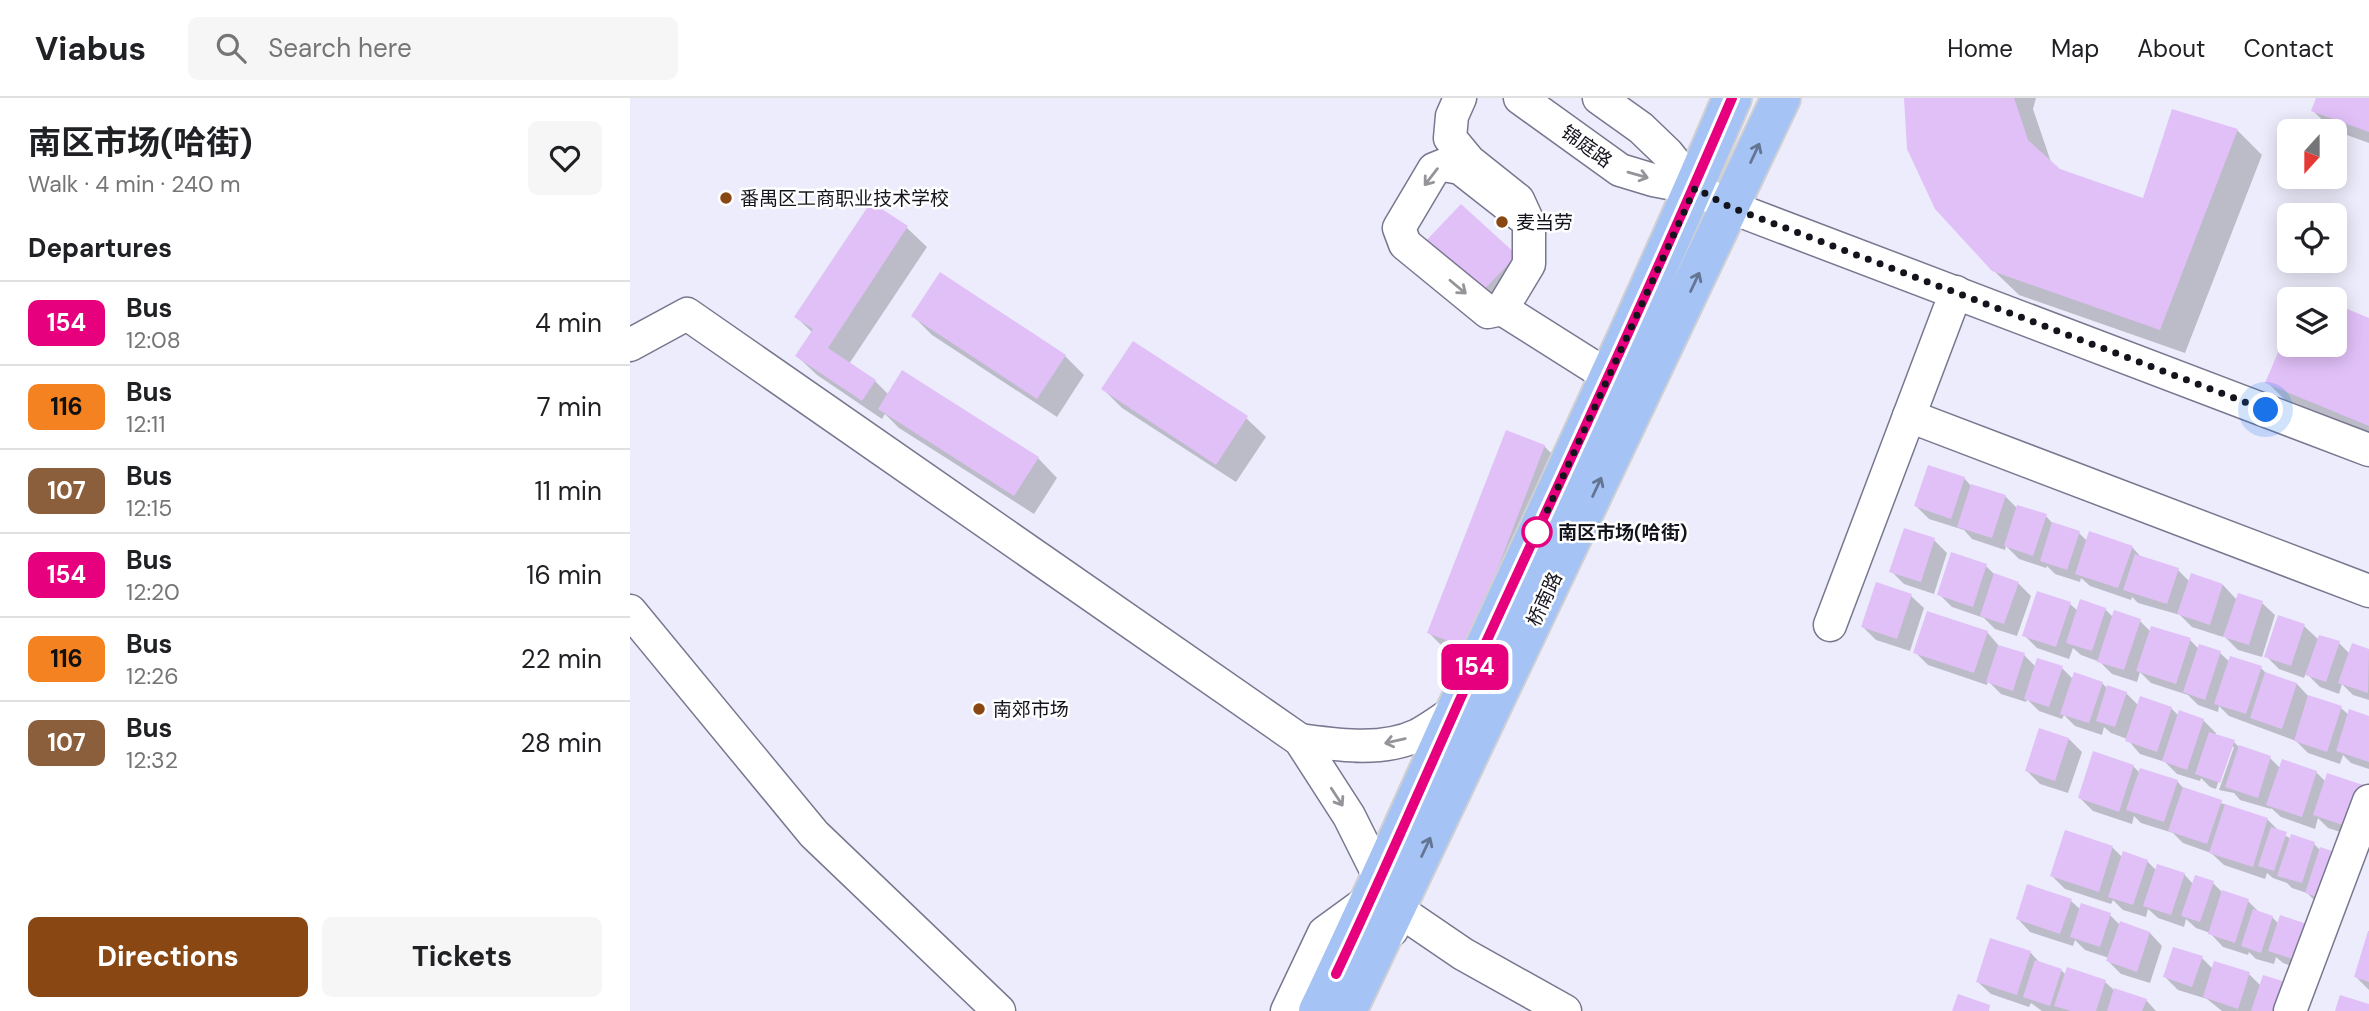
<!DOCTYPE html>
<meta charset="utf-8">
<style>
:root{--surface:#fff;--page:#f6f6f6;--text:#202124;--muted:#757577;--line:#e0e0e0;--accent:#894813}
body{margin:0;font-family:"DM Sans","Noto Sans SC",sans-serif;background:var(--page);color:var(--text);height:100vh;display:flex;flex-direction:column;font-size:26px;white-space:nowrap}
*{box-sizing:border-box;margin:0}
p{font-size:23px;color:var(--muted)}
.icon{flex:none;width:38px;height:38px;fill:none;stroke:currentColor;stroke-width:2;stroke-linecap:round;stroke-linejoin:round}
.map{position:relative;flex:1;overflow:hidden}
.panel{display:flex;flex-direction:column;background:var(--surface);width:630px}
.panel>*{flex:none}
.badge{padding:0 14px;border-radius:10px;font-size:24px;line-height:46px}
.needle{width:46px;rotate:201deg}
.tools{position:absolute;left:1647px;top:21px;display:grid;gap:14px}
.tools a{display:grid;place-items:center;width:70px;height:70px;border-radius:10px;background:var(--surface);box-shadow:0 4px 18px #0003;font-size:35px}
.you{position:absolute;width:35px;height:35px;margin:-18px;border:5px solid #fff;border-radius:50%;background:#1a73e8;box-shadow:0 0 0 10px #1a73e833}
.map>.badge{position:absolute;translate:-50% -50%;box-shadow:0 0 0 4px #fff}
h2{padding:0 28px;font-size:26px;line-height:63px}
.round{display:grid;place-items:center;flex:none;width:74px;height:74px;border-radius:10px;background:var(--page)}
.head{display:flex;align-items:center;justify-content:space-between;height:119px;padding:0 28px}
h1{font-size:33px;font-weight:700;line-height:52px}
.button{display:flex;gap:14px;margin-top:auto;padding:14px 28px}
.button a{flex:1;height:80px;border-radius:10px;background:var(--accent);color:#fff;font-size:28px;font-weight:700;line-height:80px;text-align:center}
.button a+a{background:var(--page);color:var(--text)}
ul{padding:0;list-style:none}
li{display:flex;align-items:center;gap:21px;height:84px;padding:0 28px;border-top:2px solid var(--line)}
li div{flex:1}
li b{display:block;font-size:26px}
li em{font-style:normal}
li .badge{min-width:77px;font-weight:700;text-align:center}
header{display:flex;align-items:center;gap:42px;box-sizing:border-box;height:98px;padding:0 35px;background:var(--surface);border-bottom:2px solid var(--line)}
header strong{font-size:33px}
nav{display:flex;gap:38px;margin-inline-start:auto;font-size:24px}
.search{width:490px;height:63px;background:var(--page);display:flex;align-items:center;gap:18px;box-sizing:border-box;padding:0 24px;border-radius:10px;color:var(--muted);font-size:26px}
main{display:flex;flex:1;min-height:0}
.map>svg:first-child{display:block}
</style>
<header>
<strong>Viabus</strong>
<div class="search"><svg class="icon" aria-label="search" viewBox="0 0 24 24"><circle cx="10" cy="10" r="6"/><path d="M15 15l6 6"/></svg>Search here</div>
<nav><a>Home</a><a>Map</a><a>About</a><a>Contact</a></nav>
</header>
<main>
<section class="panel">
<div class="head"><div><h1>南区市场(哈街)</h1><p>Walk · 4 min · 240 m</p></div><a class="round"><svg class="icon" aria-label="heart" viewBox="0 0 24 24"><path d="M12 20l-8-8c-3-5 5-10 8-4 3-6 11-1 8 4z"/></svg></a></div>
<h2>Departures</h2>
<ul>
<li><span class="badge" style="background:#e6007e;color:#fff">154</span><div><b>Bus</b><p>12:08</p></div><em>4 min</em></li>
<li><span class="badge" style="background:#f58220;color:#111">116</span><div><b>Bus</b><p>12:11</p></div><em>7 min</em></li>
<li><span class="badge" style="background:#8b5e3c;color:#fff">107</span><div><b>Bus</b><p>12:15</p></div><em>11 min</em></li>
<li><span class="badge" style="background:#e6007e;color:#fff">154</span><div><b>Bus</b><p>12:20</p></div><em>16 min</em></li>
<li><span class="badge" style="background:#f58220;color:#111">116</span><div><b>Bus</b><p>12:26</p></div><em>22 min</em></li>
<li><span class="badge" style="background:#8b5e3c;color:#fff">107</span><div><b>Bus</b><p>12:32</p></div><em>28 min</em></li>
</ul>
<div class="button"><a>Directions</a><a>Tickets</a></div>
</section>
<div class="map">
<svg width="1739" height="913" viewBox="0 0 1739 913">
<rect width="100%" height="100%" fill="#ececfc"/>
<g fill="#0003">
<path d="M1275,0H1406L1403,11L1422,67L1429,73L1514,102L1607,32L1632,57L1555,255L1389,197L1363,172Z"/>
<path d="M1688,0H1739V45L1703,32L1683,13Z"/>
<path d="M241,106L277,130L297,149L219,266L245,283L259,297L408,360L427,380L404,416L269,330L255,316L252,321L187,277L167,258L183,235L166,219Z"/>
<path d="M831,108L904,178L868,217L813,166Z"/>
<path d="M1716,213L1739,222V353L1683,330L1637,284L1659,241V247H1672L1697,257L1702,247H1704Z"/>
<path d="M283,218L435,258L454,277L427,319L302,237Z"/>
<path d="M473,291L616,320L636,339L606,384L492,310Z"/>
<path d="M914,348L933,367L856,568L818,554L799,535Z"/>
<path d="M1334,380L1342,389L1375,398L1388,411L1416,418L1424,427L1449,435L1457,443L1502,449L1512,460L1548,472L1560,484L1593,487L1607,502L1632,505L1645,517L1632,559L1608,552L1593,537V539L1562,529L1550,517L1508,505L1502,499L1501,502L1460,488L1451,480L1450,484L1425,476L1417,468L1416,470L1389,461L1376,448L1375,452L1342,441L1334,432L1299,421L1286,408Z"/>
<path d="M1304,442L1317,455L1304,496L1274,486L1261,473Z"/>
<path d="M1356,468L1366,478L1388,485L1401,498L1387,538L1365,531L1354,520L1322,509L1309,496Z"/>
<path d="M1281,498L1294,510L1280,553L1246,542L1233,529Z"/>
<path d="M1440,506L1448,513L1475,511L1484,520L1510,523L1521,534L1523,530L1560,542L1569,551L1590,555L1600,564L1631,570L1638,577L1667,586L1680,600L1711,610L1719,617L1720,613L1739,619V671L1721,665L1713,657L1710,666L1678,655L1666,643L1599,618L1589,608L1588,614L1568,607L1558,597L1521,585L1510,574L1507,584L1482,576L1470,564L1451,557L1443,550L1439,561L1407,550L1394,537Z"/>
<path d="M1674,528L1689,542L1709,545L1720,556L1723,547L1739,553V602L1723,597L1712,586L1709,596L1690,589L1676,575L1674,580L1649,571L1636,558Z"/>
<path d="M1357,534L1370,549L1394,557L1406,569L1432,570L1443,581L1472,585L1478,591L1496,595L1508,607L1541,610L1549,618L1573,622L1586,635L1585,638L1604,644L1609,649L1640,660L1650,670L1686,674L1696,684L1735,742L1698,730L1688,720L1685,731L1651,719L1641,710V711L1610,702L1604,695L1589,692L1604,649H1600L1586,691L1580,689L1571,680L1570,683L1547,676L1535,664L1510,656L1497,641L1481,635L1474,629L1472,637L1445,628L1434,617L1432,621L1409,613L1397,601L1396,604L1371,596L1358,583L1357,587L1298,567L1285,554Z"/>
<path d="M1439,641L1452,654L1438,695L1410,686L1397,673Z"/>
<path d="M1503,668L1510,675L1547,683L1555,692L1638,722L1650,734L1661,741L1684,746L1689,751L1713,759L1690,808L1677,795L1662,790L1657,785L1643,780L1637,775L1635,781L1594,767L1581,755L1553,745L1543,735L1511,725L1504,718L1502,726L1463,713L1450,700Z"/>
<path d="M1437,734L1483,750L1493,760L1517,763L1527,773L1554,776L1563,786L1583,785L1592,794L1618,803L1631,816L1642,819L1649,826L1685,876L1653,865L1646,859L1644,866L1626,861L1619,854L1618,857L1593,849L1580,835L1566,830L1556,821L1554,829L1528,820L1518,811L1516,819L1493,812L1483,802L1481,806L1435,791L1422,778Z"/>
<path d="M1441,803L1451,812L1480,817L1490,827L1520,835L1532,848L1520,885L1491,876L1478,863L1479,860L1455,852L1445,842L1443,848L1400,834L1388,821Z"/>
<path d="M1739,837V892L1726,879Z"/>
<path d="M1400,854L1412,867L1432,873L1436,877L1438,871L1475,884L1484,892L1516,902L1526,913H1412L1401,905L1399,909L1361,896L1348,884Z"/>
<path d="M1572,860L1583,871L1619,876L1631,888L1667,913H1592L1577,901L1548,892L1535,879Z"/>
</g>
<g fill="#e1c0f8">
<path d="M1274,0H1384L1398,42L1430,71L1513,100L1542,11L1608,31L1530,232L1362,173L1305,111L1277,51Z"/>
<path d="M1686,0H1739V34L1681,13Z"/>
<path d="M241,104L278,128L198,250L246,282L232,303L165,258L183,231L164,219Z"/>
<path d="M831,106L887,157L847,199L792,147Z"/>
<path d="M310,174L436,257L407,301L281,218Z"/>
<path d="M1715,210L1739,220V328L1635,285L1655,238L1659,239V247H1676L1696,255L1700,247H1704V235Z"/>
<path d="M503,243L618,318L586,367L471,291Z"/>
<path d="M272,272L409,359L384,398L248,311Z"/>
<path d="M876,332L915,347L837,550L797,535Z"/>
<path d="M1298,367L1335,379L1321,421L1284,408Z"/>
<path d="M1341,386L1376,397L1362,440L1327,429Z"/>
<path d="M1387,407L1417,416L1403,458L1374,448Z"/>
<path d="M1422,424L1450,433L1437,472L1410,463Z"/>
<path d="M1274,430L1305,440L1291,484L1259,474Z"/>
<path d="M1459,433L1503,448L1488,490L1445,476Z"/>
<path d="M1321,454L1357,466L1343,509L1307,497Z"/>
<path d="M1505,456L1549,470L1537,506L1493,492Z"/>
<path d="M1364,475L1389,484L1374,526L1350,518Z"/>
<path d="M1561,475L1593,486L1580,527L1547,516Z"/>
<path d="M1246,484L1282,496L1267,541L1231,529Z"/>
<path d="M1407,493L1441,504L1426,549L1392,538Z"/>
<path d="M1608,495L1633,503L1619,547L1593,539Z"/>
<path d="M1450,501L1476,510L1462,553L1436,545Z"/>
<path d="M1484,512L1511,521L1494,572L1467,564Z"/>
<path d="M1297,513L1358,533L1344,575L1283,555Z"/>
<path d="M1648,517L1675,526L1661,568L1634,559Z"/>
<path d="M1521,528L1561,540L1546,586L1506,573Z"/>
<path d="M1689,537L1710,543L1696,584L1675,577Z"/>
<path d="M1722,545L1739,551L1738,595L1708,585Z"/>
<path d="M1569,546L1591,553L1575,602L1553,594Z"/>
<path d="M1368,547L1395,555L1383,593L1356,584Z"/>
<path d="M1600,558L1632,568L1616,616L1584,606Z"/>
<path d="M1407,560L1433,568L1419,609L1394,601Z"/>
<path d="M1444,574L1473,584L1459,625L1430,616Z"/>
<path d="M1635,574L1667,585L1652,631L1620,620Z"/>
<path d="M1477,587L1497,594L1485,629L1466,623Z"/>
<path d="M1678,597L1712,608L1697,654L1664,643Z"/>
<path d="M1510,598L1542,609L1527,654L1495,643Z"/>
<path d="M1719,611L1739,618V664L1706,653Z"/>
<path d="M1549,612L1574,621L1557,672L1532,663Z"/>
<path d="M1409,630L1439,640L1425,683L1395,673Z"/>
<path d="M1579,634L1605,642L1590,685L1565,676Z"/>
<path d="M1609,647L1641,658L1628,700L1595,689Z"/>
<path d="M1463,653L1504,667L1489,714L1448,700Z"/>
<path d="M1652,661L1687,673L1672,719L1636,707Z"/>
<path d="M1510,670L1548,682L1534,724L1496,712Z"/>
<path d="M1697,675L1736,688L1722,730L1683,717Z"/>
<path d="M1553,689L1592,702L1577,746L1538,733Z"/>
<path d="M1595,706L1638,720L1623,769L1579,755Z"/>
<path d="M1641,729L1657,734L1644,773L1628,768Z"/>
<path d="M1435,732L1483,748L1469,794L1420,778Z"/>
<path d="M1661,736L1685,744L1672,785L1647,778Z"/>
<path d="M1690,749L1714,757L1699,803L1675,795Z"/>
<path d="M1493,753L1518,762L1503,807L1478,799Z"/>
<path d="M1527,766L1555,775L1541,817L1513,808Z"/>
<path d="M1565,777L1584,783L1570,824L1551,818Z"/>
<path d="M1397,786L1442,801L1430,836L1386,821Z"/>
<path d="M1592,792L1619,801L1605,845L1578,836Z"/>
<path d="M1451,805L1481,815L1470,849L1440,839Z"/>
<path d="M1623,811L1643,818L1631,855L1611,848Z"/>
<path d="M1650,817L1683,828L1672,864L1638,853Z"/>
<path d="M1490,823L1520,834L1507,874L1476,863Z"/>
<path d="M1738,833H1739V884L1724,879Z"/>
<path d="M1360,840L1401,853L1387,897L1346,884Z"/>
<path d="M1543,849L1573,858L1562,889L1533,879Z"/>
<path d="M1405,862L1432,871L1420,908L1393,899Z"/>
<path d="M1584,863L1620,874L1608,911L1573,899Z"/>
<path d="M1437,869L1476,882L1466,913H1441L1424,908Z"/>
<path d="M1633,877L1659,885L1650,913H1621Z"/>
<path d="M1484,890L1517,901L1512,913H1477Z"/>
<path d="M1328,896L1360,907L1359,913H1322Z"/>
<path d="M1710,897L1739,906V913H1705Z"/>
</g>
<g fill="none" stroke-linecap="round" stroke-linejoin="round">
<g stroke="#77778f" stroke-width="35">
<g id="minor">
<path d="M830,0L822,18L820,40L839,63L888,102L899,126V166L872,211L858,214L775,146L769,130L804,71L814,67L830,70L895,121"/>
<path d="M890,0L990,72L1023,82L1065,90L1100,109L1739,352"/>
<path d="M969,0L1011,30L1037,55L1065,90"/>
<path d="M872,211L978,278"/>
<path d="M0,247L57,216L670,642L719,718L751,782"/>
<path d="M1279,318L1739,493"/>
<path d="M0,513L184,736L369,913"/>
<path d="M1200,527L1326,194"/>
<path d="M670,642C708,647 752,654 788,637C801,630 813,621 825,613"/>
<path d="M762,832L767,811L833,856L935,913"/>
<path d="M657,913L694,835L742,800"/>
<path d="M1660,913L1739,703"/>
</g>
</g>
<g stroke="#d0d0d2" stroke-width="42">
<g id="major">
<path d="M688,913C746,792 800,668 856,546C939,365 1024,184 1102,0"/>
<path d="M717,913L1151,0"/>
</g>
</g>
<use href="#minor" stroke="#fff" stroke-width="32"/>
<use href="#major" stroke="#a5c4f5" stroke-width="38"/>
</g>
<defs><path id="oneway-shaft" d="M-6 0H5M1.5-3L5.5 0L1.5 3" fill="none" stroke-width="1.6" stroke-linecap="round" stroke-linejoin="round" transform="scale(1.75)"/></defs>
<g stroke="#647594">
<use href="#oneway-shaft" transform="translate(1125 55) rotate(-65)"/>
<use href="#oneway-shaft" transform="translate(1065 184) rotate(-65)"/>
<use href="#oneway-shaft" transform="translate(967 389) rotate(-65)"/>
<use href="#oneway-shaft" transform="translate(796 749) rotate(-65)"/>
</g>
<g stroke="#959599">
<use href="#oneway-shaft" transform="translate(1008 77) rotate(16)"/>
<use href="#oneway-shaft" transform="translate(801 79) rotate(128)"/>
<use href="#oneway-shaft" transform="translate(828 189) rotate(40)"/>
<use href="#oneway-shaft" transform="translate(765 643) rotate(167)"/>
<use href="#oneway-shaft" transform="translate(707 699) rotate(57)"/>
</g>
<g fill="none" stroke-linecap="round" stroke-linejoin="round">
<g stroke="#fff" stroke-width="16">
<path id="line" d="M706,876C753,777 796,677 841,577C929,385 1019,194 1102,0"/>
</g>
<use href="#line" stroke="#e6007e" stroke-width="10"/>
<path stroke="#14141d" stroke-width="7" stroke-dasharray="0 12.6" d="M907,434L902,446L1065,90L1100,109L1636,312"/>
</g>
<g fill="#894813" stroke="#fff" stroke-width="2.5">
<circle cx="96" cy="100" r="7"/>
<circle cx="872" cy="124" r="7"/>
<circle cx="349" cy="611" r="7"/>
</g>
<circle fill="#fff" stroke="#e6007e" stroke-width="3.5" cx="907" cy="434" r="14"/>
<g text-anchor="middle" stroke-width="5" stroke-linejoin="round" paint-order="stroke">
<g font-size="19" fill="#14141d" stroke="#fff">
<text transform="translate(957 48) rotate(36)" y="7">锦庭路</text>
<text transform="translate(914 501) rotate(-65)" y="7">桥南路</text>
</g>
<g font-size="19" fill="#14141d" stroke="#fff" text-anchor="start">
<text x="110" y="107">番禺区工商职业技术学校</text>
<text x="886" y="131">麦当劳</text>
<text x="363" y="618">南郊市场</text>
</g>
<g font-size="19" font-weight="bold" fill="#14141d" stroke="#fff" text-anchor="start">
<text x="928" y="441">南区市场(哈街)</text>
</g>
</g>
</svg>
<div class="tools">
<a><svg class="needle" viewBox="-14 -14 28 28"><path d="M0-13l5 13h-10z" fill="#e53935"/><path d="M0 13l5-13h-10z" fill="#757577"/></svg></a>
<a><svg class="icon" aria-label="locate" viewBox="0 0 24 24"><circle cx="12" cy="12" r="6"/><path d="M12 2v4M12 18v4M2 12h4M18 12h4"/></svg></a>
<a><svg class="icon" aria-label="layers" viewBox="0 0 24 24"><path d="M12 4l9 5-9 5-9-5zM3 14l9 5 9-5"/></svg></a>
</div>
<div class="you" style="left:1636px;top:312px"></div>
<b class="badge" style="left:845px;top:569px;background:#e6007e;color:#fff">154</b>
</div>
</main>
